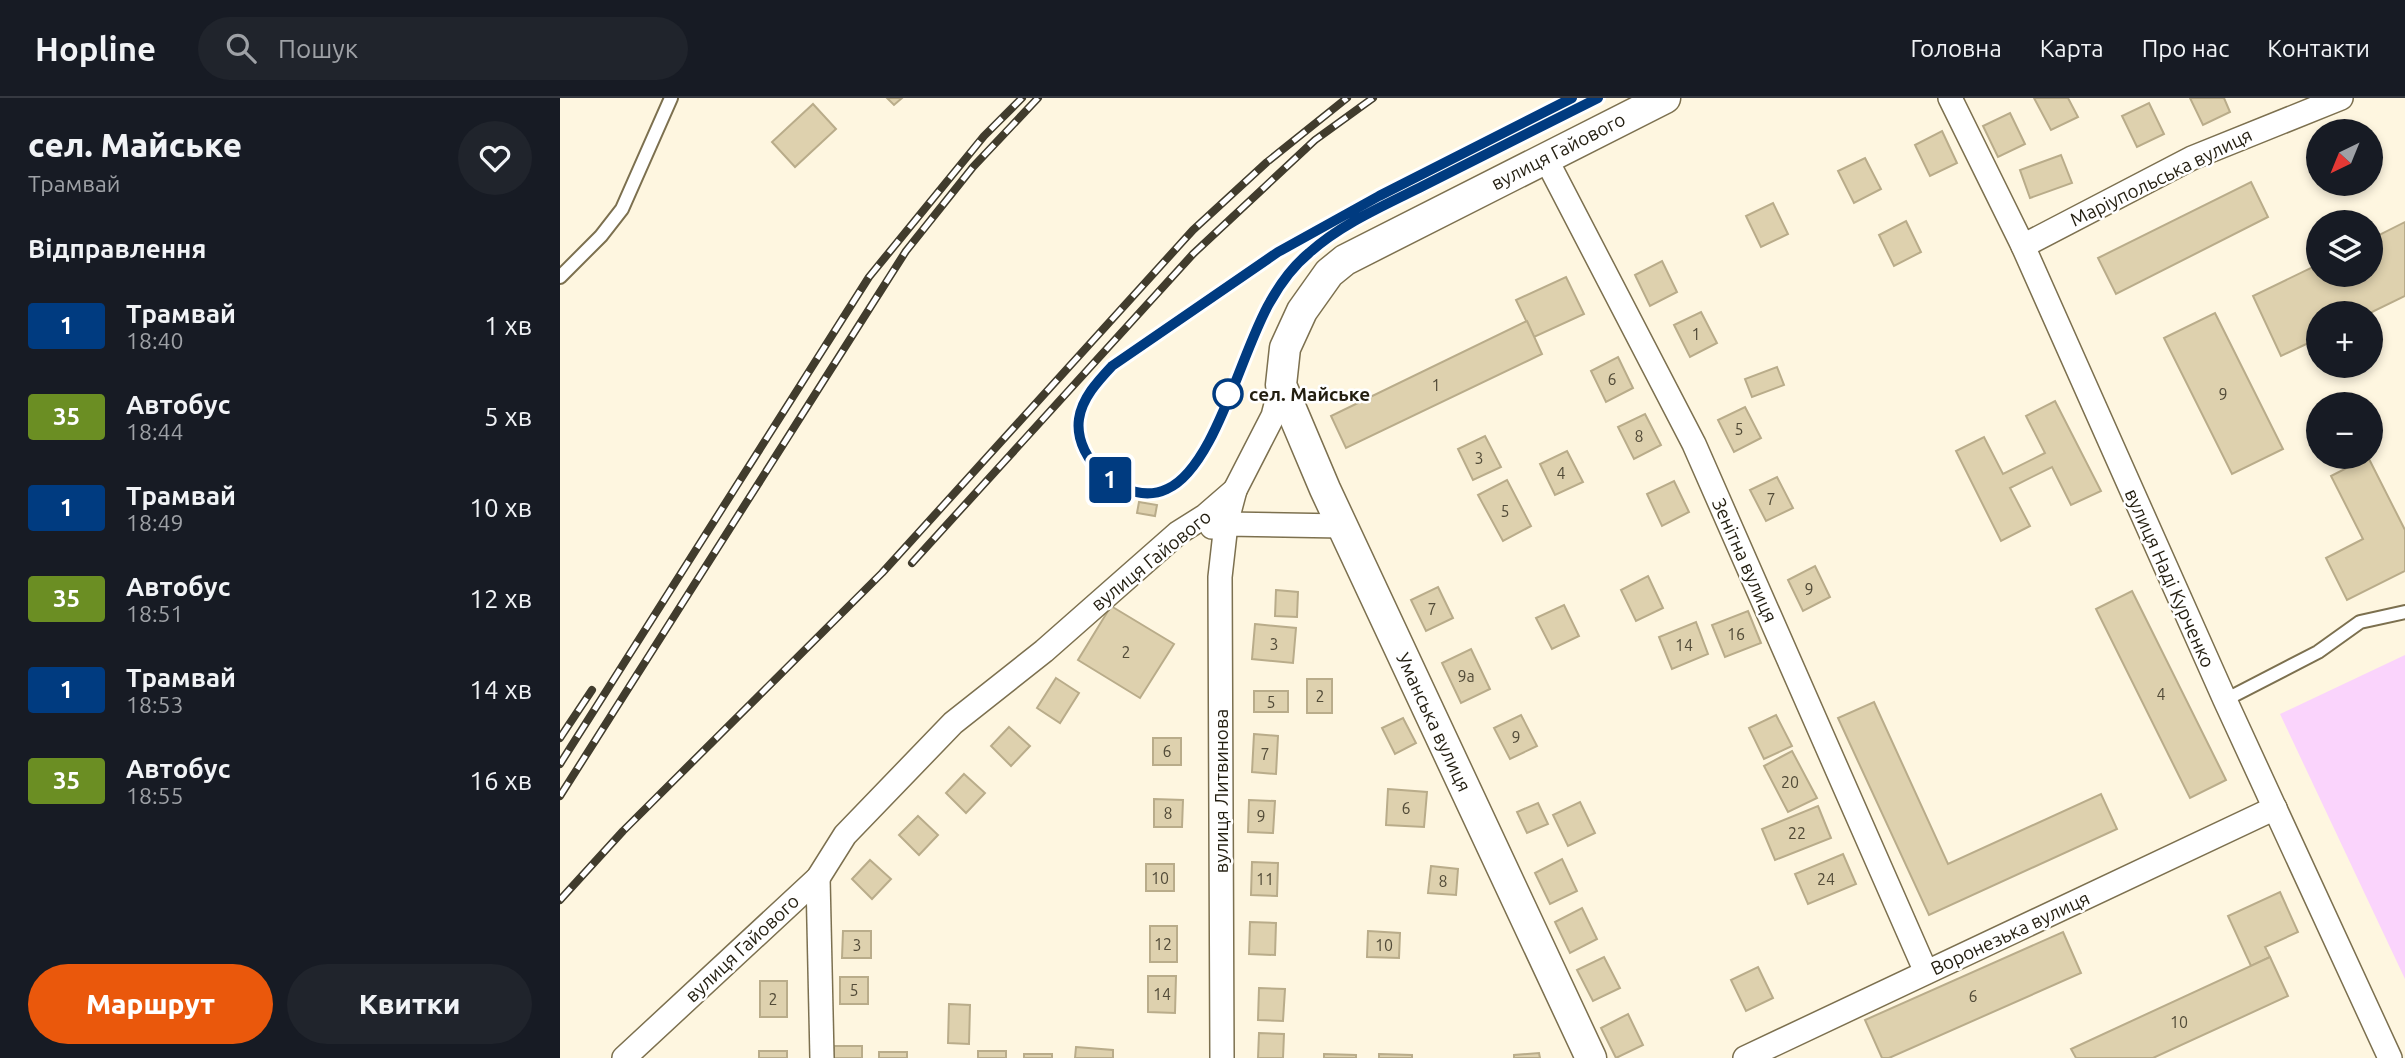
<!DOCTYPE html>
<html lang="uk">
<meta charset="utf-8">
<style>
:root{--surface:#171b24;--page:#20242c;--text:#f1f3f6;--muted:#9ea1a6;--line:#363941;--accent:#ea580c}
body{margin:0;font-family:Ubuntu,sans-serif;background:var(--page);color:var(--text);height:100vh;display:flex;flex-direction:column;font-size:26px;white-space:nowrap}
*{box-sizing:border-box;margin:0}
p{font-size:23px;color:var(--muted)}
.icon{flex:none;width:38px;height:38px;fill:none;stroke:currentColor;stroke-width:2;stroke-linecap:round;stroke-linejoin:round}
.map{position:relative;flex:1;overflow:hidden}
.sheet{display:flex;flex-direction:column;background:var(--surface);width:560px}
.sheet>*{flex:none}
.badge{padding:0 14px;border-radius:5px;font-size:24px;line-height:46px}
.needle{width:46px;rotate:223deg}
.tools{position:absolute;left:1746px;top:21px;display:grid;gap:14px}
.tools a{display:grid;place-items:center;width:77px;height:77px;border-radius:50%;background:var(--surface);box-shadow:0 4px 10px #0003;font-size:35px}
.map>.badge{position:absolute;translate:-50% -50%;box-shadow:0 0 0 4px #fff}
h2{padding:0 28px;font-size:26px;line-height:63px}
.round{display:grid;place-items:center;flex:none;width:74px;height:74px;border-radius:37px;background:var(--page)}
.head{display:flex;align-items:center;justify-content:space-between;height:119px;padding:0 28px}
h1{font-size:33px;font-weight:800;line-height:52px}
.primary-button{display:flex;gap:14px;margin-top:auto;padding:14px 28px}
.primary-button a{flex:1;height:80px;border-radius:42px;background:var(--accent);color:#fff;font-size:28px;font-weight:800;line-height:80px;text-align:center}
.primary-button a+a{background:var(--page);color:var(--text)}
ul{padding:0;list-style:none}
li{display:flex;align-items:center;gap:21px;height:91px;padding:0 28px}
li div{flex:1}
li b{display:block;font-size:26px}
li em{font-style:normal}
li .badge{min-width:77px;font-weight:700;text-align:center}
header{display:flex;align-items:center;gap:42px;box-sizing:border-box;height:98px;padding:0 35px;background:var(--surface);border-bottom:2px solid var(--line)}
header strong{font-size:33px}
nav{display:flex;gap:38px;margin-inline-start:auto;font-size:24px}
.search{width:490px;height:63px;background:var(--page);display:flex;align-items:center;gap:18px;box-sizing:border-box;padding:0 24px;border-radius:38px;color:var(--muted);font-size:26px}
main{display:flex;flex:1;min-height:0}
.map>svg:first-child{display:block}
</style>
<header>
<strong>Hopline</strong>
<div class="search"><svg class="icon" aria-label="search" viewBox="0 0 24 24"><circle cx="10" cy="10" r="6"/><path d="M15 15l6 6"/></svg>Пошук</div>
<nav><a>Головна</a><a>Карта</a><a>Про нас</a><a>Контакти</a></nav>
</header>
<main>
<section class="sheet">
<div class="head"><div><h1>сел. Майське</h1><p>Трамвай</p></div><a class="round"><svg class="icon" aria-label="heart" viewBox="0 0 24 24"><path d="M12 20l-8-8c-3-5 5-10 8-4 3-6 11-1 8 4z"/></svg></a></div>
<h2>Відправлення</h2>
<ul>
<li><span class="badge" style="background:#003b80;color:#fff">1</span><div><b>Трамвай</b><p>18:40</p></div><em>1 хв</em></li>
<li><span class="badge" style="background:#6b8e23;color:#fff">35</span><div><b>Автобус</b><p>18:44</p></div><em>5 хв</em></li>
<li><span class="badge" style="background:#003b80;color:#fff">1</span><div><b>Трамвай</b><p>18:49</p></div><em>10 хв</em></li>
<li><span class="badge" style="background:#6b8e23;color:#fff">35</span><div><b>Автобус</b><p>18:51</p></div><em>12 хв</em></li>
<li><span class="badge" style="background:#003b80;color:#fff">1</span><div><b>Трамвай</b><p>18:53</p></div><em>14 хв</em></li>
<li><span class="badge" style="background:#6b8e23;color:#fff">35</span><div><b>Автобус</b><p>18:55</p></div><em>16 хв</em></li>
</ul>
<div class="primary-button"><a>Маршрут</a><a>Квитки</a></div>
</section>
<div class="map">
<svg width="1845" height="960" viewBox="0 0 1845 960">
<rect width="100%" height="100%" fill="#fef6e0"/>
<path fill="#fad4fc" d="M1845,557V881L1720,616Z"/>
<g fill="#ded1ae" stroke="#b9ac8a" stroke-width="2">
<path d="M327,0H342L334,7Z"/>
<path d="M1474,0H1508L1518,19L1491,32Z"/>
<path d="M1630,0H1664L1670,14L1643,27Z"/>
<path d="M1589,5L1604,36L1577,49L1562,18Z"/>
<path d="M253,6L276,31L235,69L212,44Z"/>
<path d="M1450,15L1465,46L1438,59L1423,28Z"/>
<path d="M1382,33L1397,65L1370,78L1355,47Z"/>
<path d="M1501,57L1512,85L1470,100L1460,72Z"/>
<path d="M1305,60L1321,91L1294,105L1278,73Z"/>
<path d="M1691,84L1708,119L1556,196L1538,160Z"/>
<path d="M1213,105L1228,136L1201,149L1186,118Z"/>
<path d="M1346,123L1361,154L1334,168L1319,137Z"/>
<path d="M1845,124V198L1810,215H1759V240L1721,258L1693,198L1759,166V177H1811V141Z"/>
<path d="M1102,163L1117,194L1090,208L1075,177Z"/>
<path d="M1006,179L1024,216L974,239L956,202Z"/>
<path d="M1141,214L1157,245L1130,259L1114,227Z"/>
<path d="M1655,215L1723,351L1672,376L1604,240Z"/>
<path d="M967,223L982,256L786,350L771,318Z"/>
<path d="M1058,259L1073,290L1046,304L1031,273Z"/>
<path d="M1217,269L1224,287L1192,299L1185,281Z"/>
<path d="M1495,303L1541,393L1511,407L1492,369L1450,390L1470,428L1441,443L1396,353L1424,339L1443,376L1485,355L1466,318Z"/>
<path d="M1185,309L1201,340L1174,354L1158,322Z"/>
<path d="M1085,316L1101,347L1074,361L1058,329Z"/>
<path d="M925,338L941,369L913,382L898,351Z"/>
<path d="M1007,353L1023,384L995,397L980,366Z"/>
<path d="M1808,359L1845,432V473L1787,502L1766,460L1803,441L1771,378Z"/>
<path d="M1217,379L1233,410L1206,423L1190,392Z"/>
<path d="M947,382L971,428L943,443L918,397Z"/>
<path d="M1114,383L1129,414L1102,428L1087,396Z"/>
<path d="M579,404L597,407L595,418L577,415Z"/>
<path d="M1255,468L1270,499L1243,513L1228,482Z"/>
<path d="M1088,478L1103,510L1076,523L1061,492Z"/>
<path d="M878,489L893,520L866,533L851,502Z"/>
<path d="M716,492L738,494L737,519L715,518Z"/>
<path d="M1572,493L1666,682L1630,700L1536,511Z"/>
<path d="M1004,507L1019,538L992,551L976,520Z"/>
<path d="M551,508L614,546L580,600L518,562Z"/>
<path d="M1188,513L1201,545L1165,559L1152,527Z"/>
<path d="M1136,524L1148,556L1112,571L1099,539Z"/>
<path d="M695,526L736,530L733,565L692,561Z"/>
<path d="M911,551L930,591L901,605L882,565Z"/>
<path d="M496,580L519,595L500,625L477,610Z"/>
<rect x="747" y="581" width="25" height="34"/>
<rect x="694" y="593" width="34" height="21"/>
<path d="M1314,604L1388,766L1541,696L1557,731L1369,817L1278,620Z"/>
<path d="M961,617L977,648L950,661L934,630Z"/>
<path d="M1216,617L1232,648L1204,661L1189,630Z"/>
<path d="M843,620L856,645L835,656L822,630Z"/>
<path d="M449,629L470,648L451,668L431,648Z"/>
<path d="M694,636L718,638L716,676L692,674Z"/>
<rect x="593" y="640" width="28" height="27"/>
<path d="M1232,653L1257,700L1228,714L1204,668Z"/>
<path d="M404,676L425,695L406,715L386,695Z"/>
<path d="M828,691L867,694L864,729L826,727Z"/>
<path d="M594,701L623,702L622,729H594Z"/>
<path d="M689,702L715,703L713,735L688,734Z"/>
<path d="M1020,704L1035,735L1008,748L993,717Z"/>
<path d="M978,705L988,726L967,735L957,714Z"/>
<path d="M1258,708L1271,740L1215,762L1202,731Z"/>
<path d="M358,718L378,737L359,757L339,737Z"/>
<path d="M1283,756L1296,786L1248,806L1235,776Z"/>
<path d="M1002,761L1017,793L990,806L975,775Z"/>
<path d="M310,762L331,781L312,801L292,781Z"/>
<path d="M692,764L718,765L717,798L691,797Z"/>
<rect x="586" y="766" width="28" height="27"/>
<path d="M871,768L898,771L896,797L868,795Z"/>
<path d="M1720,794L1738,834L1705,849L1710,859L1691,868L1668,818Z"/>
<path d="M1022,810L1037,841L1010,855L995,824Z"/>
<path d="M690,824L716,825L715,857L689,856Z"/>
<rect x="590" y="828" width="27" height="36"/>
<path d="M283,833H311V860H282Z"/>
<path d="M808,833L840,835L839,860L807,859Z"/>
<path d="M1503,834L1521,875L1329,960H1322L1305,922Z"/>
<path d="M1044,859L1060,890L1033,903L1017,872Z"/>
<path d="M1710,859L1728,898L1593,960H1516L1511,951Z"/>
<path d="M1198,869L1213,900L1186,913L1171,882Z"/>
<path d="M588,878H616L615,915L588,914Z"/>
<rect x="280" y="879" width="28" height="27"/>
<rect x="200" y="883" width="27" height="36"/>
<path d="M699,890L725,891L723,923L698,922Z"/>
<path d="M389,906L410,907L409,946L388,945Z"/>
<path d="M1068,916L1083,947L1056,960L1041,930Z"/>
<path d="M699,935L724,936L723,960H698Z"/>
<rect x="274" y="948" width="28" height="12"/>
<path d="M516,949L553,952V960H515Z"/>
<rect x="199" y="953" width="28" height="7"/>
<rect x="418" y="953" width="28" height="7"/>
<rect x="319" y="954" width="28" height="6"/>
<path d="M979,955L980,960H954V957Z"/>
<rect x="464" y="956" width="28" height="4"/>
<path d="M764,956L796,957V960H764Z"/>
<path d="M819,956L852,957V960H819Z"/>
</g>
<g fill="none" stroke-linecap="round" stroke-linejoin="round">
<g stroke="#7c704f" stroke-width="16">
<g id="service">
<path d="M0,179L41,138L62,111L111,0"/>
<path d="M1665,602L1758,554L1800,524L1845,514"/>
</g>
</g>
<g stroke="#7c704f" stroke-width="26">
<g id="minor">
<path d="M1390,0L1463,148L1665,602L1830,960"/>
<path d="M985,59L1134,346L1366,874"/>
<path d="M1463,148L1632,60L1781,0"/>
<path d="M652,429L666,426L782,428"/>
<path d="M258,780L262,960"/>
<path d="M64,960L258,780L285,737L393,625L484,553L618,435L645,418L675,392L713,318L721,287"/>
<path d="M662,960L660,479L666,426L675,392"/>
<path d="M1185,960L1715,710"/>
</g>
</g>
<g stroke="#7c704f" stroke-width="33">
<path id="tertiary" d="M1031,960L765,391L721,287L725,250L742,213L769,175L785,162L1105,0"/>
</g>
<use href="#service" stroke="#fff" stroke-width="12"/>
<use href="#minor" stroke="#fff" stroke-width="23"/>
<use href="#tertiary" stroke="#fff" stroke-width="30"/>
<path stroke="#413c2d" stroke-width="2" d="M1012,0L819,98L718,154L552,268C537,283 523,300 519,321C513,363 567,409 607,391C654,370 683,251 710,204C720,186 733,168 749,155C779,127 822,109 858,91C918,61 978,30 1038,0"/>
<g stroke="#413c2d" stroke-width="8">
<g id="rail">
<path d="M352,465L633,156L755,42L813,0"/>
<path d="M0,640L32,592"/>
<path d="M0,666L309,179L424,38L462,0"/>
<path d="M0,698L346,153L413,69L478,0"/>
<path d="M0,802L63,733L322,475L633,132L707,64L787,0"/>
</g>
</g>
<use href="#rail" stroke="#fff" stroke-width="5" stroke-dasharray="16" stroke-linecap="butt"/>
</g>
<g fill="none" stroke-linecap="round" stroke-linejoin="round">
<g stroke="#fff" stroke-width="16">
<path id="line" d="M1012,0L819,98L718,154L552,268C538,283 522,300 519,321C513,363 567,410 607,391C655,370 682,251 710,204C720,186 733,168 749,155C781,126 825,107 863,88C921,59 979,30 1038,0"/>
</g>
<use href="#line" stroke="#003b80" stroke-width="10"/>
</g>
<circle fill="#fff" stroke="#003b80" stroke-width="3.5" cx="668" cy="296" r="14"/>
<g text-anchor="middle" stroke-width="5" stroke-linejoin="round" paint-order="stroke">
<g font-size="16" fill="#524b38">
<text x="1136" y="242">1</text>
<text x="1052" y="287">6</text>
<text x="876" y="293">1</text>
<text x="1663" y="302">9</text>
<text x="1179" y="337">5</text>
<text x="1079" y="344">8</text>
<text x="919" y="366">3</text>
<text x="1001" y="381">4</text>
<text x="1211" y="407">7</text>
<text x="945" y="419">5</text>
<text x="1249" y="497">9</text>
<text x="872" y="517">7</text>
<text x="1176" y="542">16</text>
<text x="714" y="552">3</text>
<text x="1124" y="553">14</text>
<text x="566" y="560">2</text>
<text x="906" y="584">9а</text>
<text x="1601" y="602">4</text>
<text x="760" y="604">2</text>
<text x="711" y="610">5</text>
<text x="956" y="645">9</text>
<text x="607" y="659">6</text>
<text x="705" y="662">7</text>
<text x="1230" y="690">20</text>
<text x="846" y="716">6</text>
<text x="608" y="721">8</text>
<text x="701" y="724">9</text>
<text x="1237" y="741">22</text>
<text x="600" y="786">10</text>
<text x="705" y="787">11</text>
<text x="1266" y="787">24</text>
<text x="883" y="789">8</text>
<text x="603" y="852">12</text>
<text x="297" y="853">3</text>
<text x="824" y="853">10</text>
<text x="294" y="898">5</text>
<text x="602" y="902">14</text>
<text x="1413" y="904">6</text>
<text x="213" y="907">2</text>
<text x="1619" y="930">10</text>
</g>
<g font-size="19" fill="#231e10" stroke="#fff">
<text transform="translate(998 53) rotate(-27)" y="7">вулиця Гайового</text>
<text transform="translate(1601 79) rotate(-26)" y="7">Маріупольська вулиця</text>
<text transform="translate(591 462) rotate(-39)" y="7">вулиця Гайового</text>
<text transform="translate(1185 462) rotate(66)" y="7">Зенітна вулиця</text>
<text transform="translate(1610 480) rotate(66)" y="7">вулиця Наді Курченко</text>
<text transform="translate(874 624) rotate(65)" y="7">Уманська вулиця</text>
<text transform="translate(661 693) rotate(-90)" y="7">вулиця Литвинова</text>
<text transform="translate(1450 835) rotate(-25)" y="7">Воронезька вулиця</text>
<text transform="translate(182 850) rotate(-43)" y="7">вулиця Гайового</text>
</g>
<g font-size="19" font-weight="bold" fill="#231e10" stroke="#fff" text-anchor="start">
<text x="689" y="303">сел. Майське</text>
</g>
</g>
</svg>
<div class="tools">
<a><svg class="needle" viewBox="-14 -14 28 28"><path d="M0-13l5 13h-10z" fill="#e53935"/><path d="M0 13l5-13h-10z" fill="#9ea1a6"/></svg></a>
<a><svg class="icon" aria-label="layers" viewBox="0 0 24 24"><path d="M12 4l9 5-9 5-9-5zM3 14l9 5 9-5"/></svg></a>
<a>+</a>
<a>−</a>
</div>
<b class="badge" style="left:550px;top:382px;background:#003b80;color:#fff">1</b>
</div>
</main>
